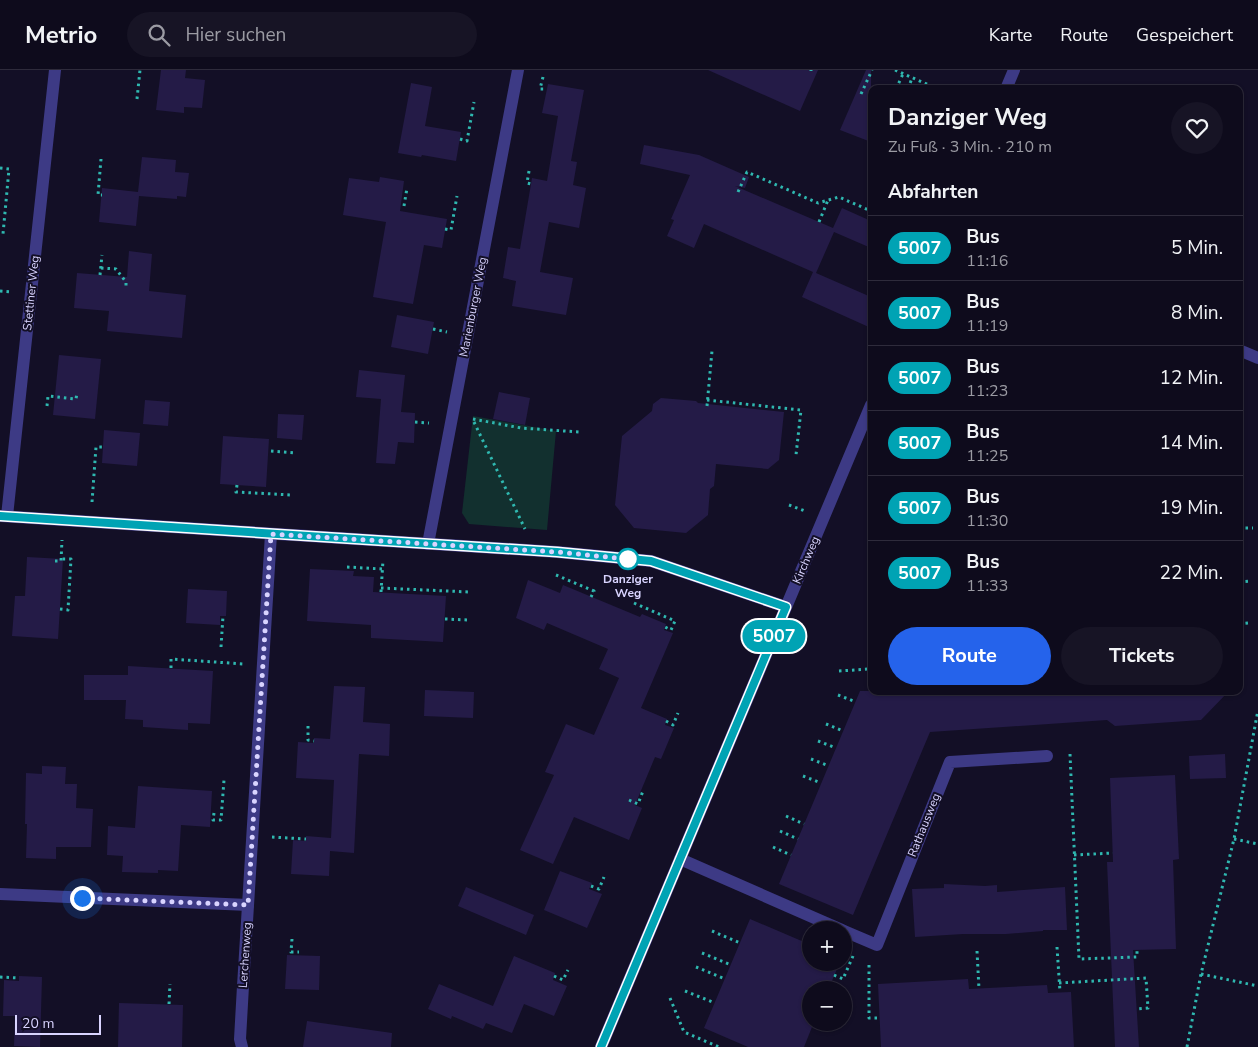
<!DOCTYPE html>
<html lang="de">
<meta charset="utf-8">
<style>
:root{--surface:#0e0b1c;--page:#171425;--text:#f1f3f6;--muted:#9b9ba3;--line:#2e2b3b;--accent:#2563eb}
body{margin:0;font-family:"Nunito Sans",sans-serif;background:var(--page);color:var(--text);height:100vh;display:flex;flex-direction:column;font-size:19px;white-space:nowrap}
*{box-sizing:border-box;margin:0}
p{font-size:16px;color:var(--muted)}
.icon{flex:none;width:28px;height:28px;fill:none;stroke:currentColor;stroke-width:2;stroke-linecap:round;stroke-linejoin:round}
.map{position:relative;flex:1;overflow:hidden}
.sheet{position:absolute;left:868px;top:15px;width:375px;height:610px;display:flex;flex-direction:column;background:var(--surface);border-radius:10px;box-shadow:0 1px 4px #0004,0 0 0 1px var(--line)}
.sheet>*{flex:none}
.badge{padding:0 10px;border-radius:16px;font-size:18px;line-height:32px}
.controls{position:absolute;left:802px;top:851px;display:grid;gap:10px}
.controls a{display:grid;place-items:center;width:50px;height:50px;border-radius:50%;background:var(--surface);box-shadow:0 1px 4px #0004,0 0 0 1px var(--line);font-size:25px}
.scale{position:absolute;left:15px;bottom:12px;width:86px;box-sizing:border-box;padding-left:5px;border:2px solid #d9d4ff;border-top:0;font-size:14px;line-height:18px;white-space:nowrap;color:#d9d4ff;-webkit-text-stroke:4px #130f26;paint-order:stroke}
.you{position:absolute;width:25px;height:25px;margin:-12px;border:4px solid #fff;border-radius:50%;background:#1a73e8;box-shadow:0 0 0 8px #1a73e833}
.map>.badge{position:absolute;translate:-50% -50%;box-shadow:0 0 0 2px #fff}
h2{padding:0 20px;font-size:19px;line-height:45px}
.round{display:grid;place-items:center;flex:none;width:52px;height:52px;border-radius:26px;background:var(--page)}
.headline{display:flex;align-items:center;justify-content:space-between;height:85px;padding:0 20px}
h1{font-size:24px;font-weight:700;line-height:38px}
.primary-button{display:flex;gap:10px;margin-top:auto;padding:10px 20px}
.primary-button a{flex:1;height:58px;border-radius:30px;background:var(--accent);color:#fff;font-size:20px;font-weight:700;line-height:58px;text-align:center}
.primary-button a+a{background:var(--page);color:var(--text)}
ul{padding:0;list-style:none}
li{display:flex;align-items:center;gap:15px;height:65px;padding:0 20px;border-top:1px solid var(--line)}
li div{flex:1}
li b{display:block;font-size:19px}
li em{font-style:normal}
li .badge{min-width:55px;font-weight:700;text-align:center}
header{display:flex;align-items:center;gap:30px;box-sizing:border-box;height:70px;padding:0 25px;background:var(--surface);border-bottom:1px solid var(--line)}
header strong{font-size:24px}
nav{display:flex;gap:28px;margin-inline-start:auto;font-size:18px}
.search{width:350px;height:45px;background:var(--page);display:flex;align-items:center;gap:12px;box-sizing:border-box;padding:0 18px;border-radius:28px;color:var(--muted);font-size:19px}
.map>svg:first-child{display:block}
</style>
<header>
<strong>Metrio</strong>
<div class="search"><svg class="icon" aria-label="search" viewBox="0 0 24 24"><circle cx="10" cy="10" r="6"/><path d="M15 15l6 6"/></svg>Hier suchen</div>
<nav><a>Karte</a><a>Route</a><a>Gespeichert</a></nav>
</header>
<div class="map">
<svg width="1258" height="977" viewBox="0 0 1258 977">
<rect width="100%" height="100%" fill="#130f26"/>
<path fill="#12302f" d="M473,346L556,361L547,460L469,454L462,443Z"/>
<g fill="#241b47">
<path d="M161,0H186L185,8L205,10L202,38L184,37V43L156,40Z"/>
<path d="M708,0H818L800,41Z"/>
<path d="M866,0H871V72L840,60Z"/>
<path d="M411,13L432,17L425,56L461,62L456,91L422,85L421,87L398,83Z"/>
<path d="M548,14L584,20L571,91L577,92L573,115L586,118L579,158L549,152L540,202L573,208L566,245L512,236L516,211L503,208L508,177L520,179L532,108L547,111L558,46L542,43Z"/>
<path d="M644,75L699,85L749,107L745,118L735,116L833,158L842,138L871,151V178L834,162L816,203L871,227V258L802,227L813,202L704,154L694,178L667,166L674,150L671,149L690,105L640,94Z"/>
<path d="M142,87L176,90L175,102L189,103L186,127L177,126V129L139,126L136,156L99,152L102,118L138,122Z"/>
<path d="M380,107L404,111L400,141L447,149L442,178L424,175L413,234L373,227L386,152L343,145L349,108L379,112Z"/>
<path d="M129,181L152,184L149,221L186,225L182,268L107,261L109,241L74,238L77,203L127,207Z"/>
<path d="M397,245L434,252L428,284L391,277Z"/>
<path d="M59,285L101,289L95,349L53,345Z"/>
<path d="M359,300L405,305L401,342L415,343L414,373L398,372L395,394L376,393L381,329L356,327Z"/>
<path d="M499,322L530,328L525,355L493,349Z"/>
<path d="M661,328L696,331L698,333L784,342L779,390L768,399L716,394L714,416L710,419L708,445L686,463L634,458L615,435L622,366L652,341L653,334Z"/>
<path d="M145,330L170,332L168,356L143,354Z"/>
<path d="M278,344L304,345L302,370L277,368Z"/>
<path d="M104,360L140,363L137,396L102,393Z"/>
<path d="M223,366L269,369L266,417L220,414Z"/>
<path d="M27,487L63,489L58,569L12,566L15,526H25Z"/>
<path d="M310,499L354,501L353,506L374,507L373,522L446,526L443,572L371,568V555L307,551Z"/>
<path d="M528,510L560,523L563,515L640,547L642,544L666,554L664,560L673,563L641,638L667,649L665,655L674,658L661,689L655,687L635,735L642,738L629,770L574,747L553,794L520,780L554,705L545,702L566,654L594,665L619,608L599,599L608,579L547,553L544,560L516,548Z"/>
<path d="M188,519L227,521L226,546H220V555L186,553Z"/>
<path d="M128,596L213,601L210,654L188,653V660L143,657V650L125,649L126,630H84V605H128Z"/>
<path d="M334,616L365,617L363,652L390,654L389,686L359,684L354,783L330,781L329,806L291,804L293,770L306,771V766L331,768L334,710L296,708L298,672L314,673V668L330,669Z"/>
<path d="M425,620L474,622L473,648L424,646Z"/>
<path d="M860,621H1229L1201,650L1115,656L1107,650L930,662L853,845L779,814Z"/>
<path d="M1225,684L1226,708L1190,709L1189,686Z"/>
<path d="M42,696L66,697L65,714H77L76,738L93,739L91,777H56V789L26,788L27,754H25L26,703L42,704Z"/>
<path d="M1175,705L1179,789L1173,790L1176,879L1133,880L1139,977H1115L1107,792H1113L1110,708Z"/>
<path d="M138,716L212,721L210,757L181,755L178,801L158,800V803L122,802L123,786L107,785L108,756L135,758Z"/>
<path d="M560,801L592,813L589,819L602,824L587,858L544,840Z"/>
<path d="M944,814L985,816L997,815V822L1065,817L1067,860H1043V861L1006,864H963L915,867L912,819L944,818Z"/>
<path d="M466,817L534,845L526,865L458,836Z"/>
<path d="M750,849L811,875V892H840L828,920H811V952H814L804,977H748L704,958Z"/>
<path d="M287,885L320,886L319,920L285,919Z"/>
<path d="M514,886L555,903L553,910L567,916L554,946L524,934L512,963L486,953L483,959L452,946L451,949L428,939L439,914L493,936Z"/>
<path d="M19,906L42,907L40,977L14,976L15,946H3L4,910L19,911Z"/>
<path d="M968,909L969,919L1047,915L1048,923L1071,922L1074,977H881L878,914Z"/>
<path d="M119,933L183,935L182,977H118Z"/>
<path d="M307,951L392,963L391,977H303Z"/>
</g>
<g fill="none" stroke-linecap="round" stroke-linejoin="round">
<g stroke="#2fb8b0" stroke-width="3" stroke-dasharray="2.5 4" stroke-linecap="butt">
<path d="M895,0L938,19"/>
<path d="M811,1V0"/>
<path d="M543,7L540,19H547"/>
<path d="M896,19L903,4"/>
<path d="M908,19L912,8"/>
<path d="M861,24L872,0"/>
<path d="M137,29L140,0"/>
<path d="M460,69L467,71L474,32"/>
<path d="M101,89L98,125H102"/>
<path d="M0,98L9,99L3,164"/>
<path d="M529,101L527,113L531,114"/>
<path d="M738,122L747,102L818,133L839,127L871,141"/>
<path d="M404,136L407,118"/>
<path d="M819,152L828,130"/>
<path d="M445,159L451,160L457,126"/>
<path d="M101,198L116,199L126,212V219"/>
<path d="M100,205L102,185"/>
<path d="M0,221L12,222"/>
<path d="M433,259L447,262"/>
<path d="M707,330L801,340L796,385"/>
<path d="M47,336L48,326L76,329L77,323"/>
<path d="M707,336L712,281"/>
<path d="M473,349L521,358L579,362"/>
<path d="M415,352L429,353"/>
<path d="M474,352L525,459"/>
<path d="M271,381L295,383"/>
<path d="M237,415L236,422L292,425"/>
<path d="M92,432L96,377H103"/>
<path d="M789,435L805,441"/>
<path d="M1239,458H1253"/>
<path d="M55,491H61L62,470"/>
<path d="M347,497L382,499"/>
<path d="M556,505L594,521L591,527"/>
<path d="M1239,512L1251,511"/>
<path d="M381,518L469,522"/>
<path d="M381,522L383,490"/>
<path d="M634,533L675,551L671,560L665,557"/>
<path d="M60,539L68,540L71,489H61"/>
<path d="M445,549L468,550"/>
<path d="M1239,554L1249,553"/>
<path d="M221,577L223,546"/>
<path d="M171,598V589L244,594"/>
<path d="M839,601L869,599"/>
<path d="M838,625L856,632"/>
<path d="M666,651L673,655L678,643"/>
<path d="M826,654L843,661"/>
<path d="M308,656V670L314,671"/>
<path d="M818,671L836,678"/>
<path d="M1070,684L1079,889L1137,887V880"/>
<path d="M811,689L829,696"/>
<path d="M803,706L821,713"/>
<path d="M629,730L638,734L643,721"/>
<path d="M214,743L213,750H221L224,710"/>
<path d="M786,746L804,754"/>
<path d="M780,761L798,769"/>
<path d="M272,767L306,769"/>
<path d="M1234,769L1258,774"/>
<path d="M773,777L791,785"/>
<path d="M1074,785L1113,783"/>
<path d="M591,816L599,819L604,807"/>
<path d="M712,861L740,873"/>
<path d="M292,869L291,882H299"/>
<path d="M1057,877L1060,922"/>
<path d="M977,881L979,919"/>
<path d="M702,883L731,895"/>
<path d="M869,895V948H880"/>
<path d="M696,897L725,909"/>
<path d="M1201,904L1258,916"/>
<path d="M834,905L843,909L853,886"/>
<path d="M554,906L563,910L568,900"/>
<path d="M0,907L19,908"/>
<path d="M1059,913L1146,908L1148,938L1136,939"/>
<path d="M685,921L715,933"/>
<path d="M670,928L684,962L719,977"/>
<path d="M169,934L170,914"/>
<path d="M1187,977L1201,904L1234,769L1258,640"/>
</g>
<g stroke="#3d3a85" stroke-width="12">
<path d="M1006,19L1014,0"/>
<path d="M1239,280L1258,288"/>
<path d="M0,446L557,482L651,491L786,537"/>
<path d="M7,446L55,0"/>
<path d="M428,474L518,0"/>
<path d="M680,789L842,860"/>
<path d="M0,824L248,835"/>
<path d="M844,861L877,875L950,692L1047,686"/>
<path d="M242,977L240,969L243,916L271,464"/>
<path d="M601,977L871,335"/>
</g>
</g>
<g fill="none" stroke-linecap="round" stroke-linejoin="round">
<g stroke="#fff" stroke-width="11">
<path id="line" d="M0,446L557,482L651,491L786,537L601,977"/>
</g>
<use href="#line" stroke="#00a3b4" stroke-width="8"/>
<path stroke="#d9d4ff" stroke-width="5" stroke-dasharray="0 9" d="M82,828L248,835L271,464L557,482L628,489"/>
</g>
<circle fill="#fff" stroke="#00a3b4" stroke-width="2.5" cx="628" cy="489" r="10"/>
<g text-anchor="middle" stroke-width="4" stroke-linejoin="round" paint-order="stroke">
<g font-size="12" fill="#d9d4ff" stroke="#130f26">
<text transform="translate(31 223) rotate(-84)" y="4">Stettiner Weg</text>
<text transform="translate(473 237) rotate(-79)" y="4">Marienburger Weg</text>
<text transform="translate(806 490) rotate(-67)" y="4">Kirchweg</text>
<text transform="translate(924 755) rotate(-68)" y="4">Rathausweg</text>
<text transform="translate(245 885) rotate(-86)" y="4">Lerchenweg</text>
</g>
<g font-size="12" font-weight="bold" fill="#d9d4ff" stroke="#130f26">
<text x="628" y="513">Danziger<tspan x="628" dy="14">Weg</tspan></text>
</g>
</g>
</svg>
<div class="controls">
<a>+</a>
<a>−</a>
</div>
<div class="scale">20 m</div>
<div class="you" style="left:82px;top:828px"></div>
<b class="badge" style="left:774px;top:566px;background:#00a3b4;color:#fff">5007</b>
<section class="sheet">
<div class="headline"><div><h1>Danziger Weg</h1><p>Zu Fuß · 3 Min. · 210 m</p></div><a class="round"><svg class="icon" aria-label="heart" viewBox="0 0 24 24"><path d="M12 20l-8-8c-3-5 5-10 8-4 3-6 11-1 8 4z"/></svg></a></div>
<h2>Abfahrten</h2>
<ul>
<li><span class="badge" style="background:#00a3b4;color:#fff">5007</span><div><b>Bus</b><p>11:16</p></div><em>5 Min.</em></li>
<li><span class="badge" style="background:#00a3b4;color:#fff">5007</span><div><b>Bus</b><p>11:19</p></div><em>8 Min.</em></li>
<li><span class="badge" style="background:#00a3b4;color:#fff">5007</span><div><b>Bus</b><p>11:23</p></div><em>12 Min.</em></li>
<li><span class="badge" style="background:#00a3b4;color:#fff">5007</span><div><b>Bus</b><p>11:25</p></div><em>14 Min.</em></li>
<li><span class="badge" style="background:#00a3b4;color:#fff">5007</span><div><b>Bus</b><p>11:30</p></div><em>19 Min.</em></li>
<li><span class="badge" style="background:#00a3b4;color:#fff">5007</span><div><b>Bus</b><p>11:33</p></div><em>22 Min.</em></li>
</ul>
<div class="primary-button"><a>Route</a><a>Tickets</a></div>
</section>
</div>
